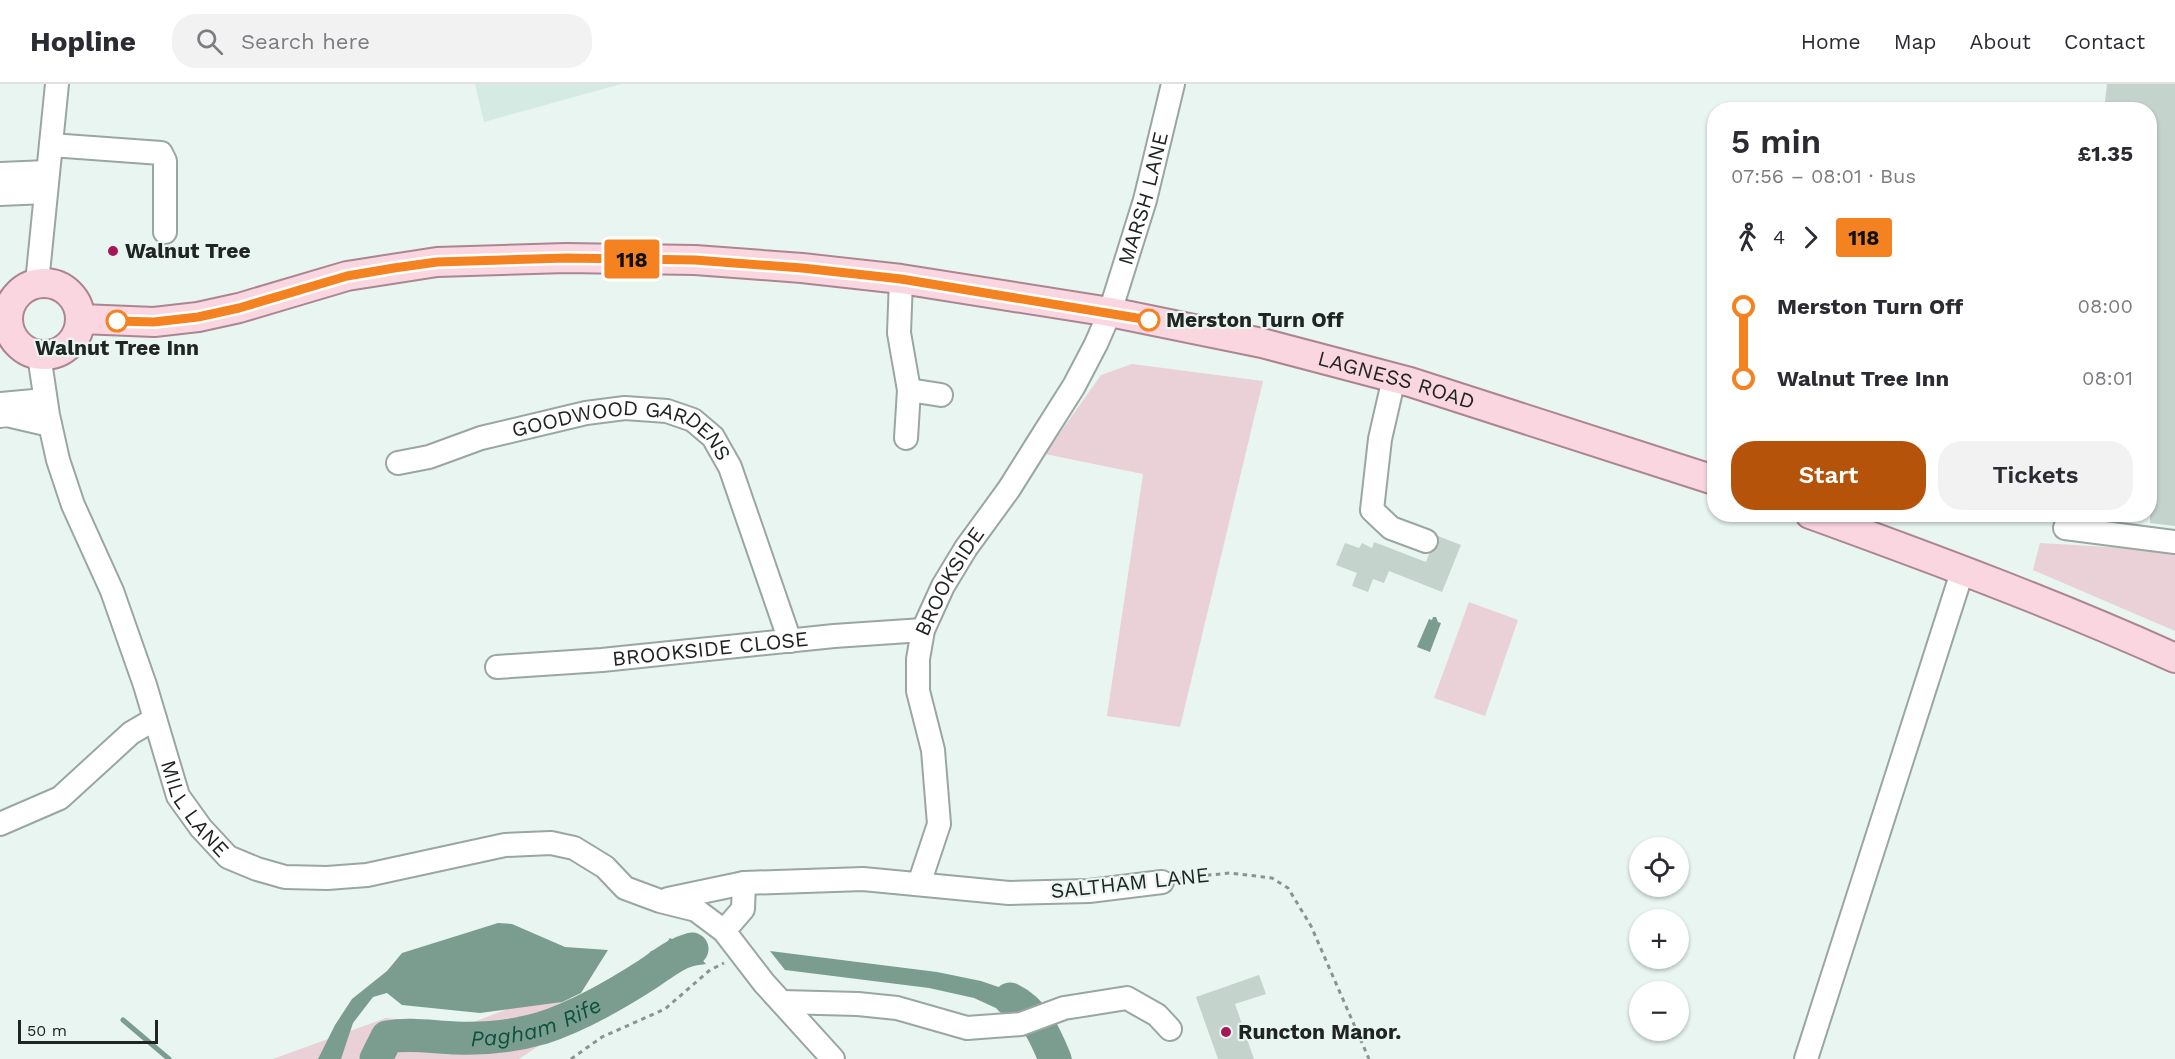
<!DOCTYPE html>
<meta charset="utf-8">
<style>
:root{--surface:#fff;--page:#f2f2f3;--text:#2b2b33;--muted:#7c7c81;--line:#e1e1e2;--accent:#b45309}
body{margin:0;font-family:"Work Sans",sans-serif;background:var(--page);color:var(--text);height:100vh;display:flex;flex-direction:column;font-size:22px;white-space:nowrap}
*{box-sizing:border-box;margin:0}
p{font-size:20px;color:var(--muted)}
.icon{flex:none;width:33px;height:33px;fill:none;stroke:currentColor;stroke-width:2;stroke-linecap:round;stroke-linejoin:round}
.map{position:relative;flex:1;overflow:hidden}
.sheet{position:absolute;left:1707px;top:18px;width:450px;height:420px;display:flex;flex-direction:column;background:var(--surface);border-radius:24px;box-shadow:0 2px 4px #0004}
.sheet>*{flex:none}
.badge{padding:0 12px;border-radius:4px;font-size:21px;line-height:39px}
.controls{position:absolute;left:1629px;top:753px;display:grid;gap:12px}
.controls a{display:grid;place-items:center;width:60px;height:60px;border-radius:50%;background:var(--surface);box-shadow:0 2px 4px #0004;font-size:30px}
.scale{position:absolute;left:18px;bottom:15px;width:140px;box-sizing:border-box;padding-left:6px;border:3px solid #202422;border-top:0;font-size:16px;line-height:21px;white-space:nowrap;color:#202422;-webkit-text-stroke:4px #e8f5f0;paint-order:stroke}
.map>.badge{position:absolute;translate:-50% -50%;box-shadow:0 0 0 3px #fff}
.legs{display:flex;align-items:center;gap:9px;height:66px;padding:0 24px;font-size:20px}
.legs p{margin-inline-start:auto}
.overview{display:flex;align-items:center;justify-content:space-between;height:102px;padding:0 24px}
h1{font-size:33px;font-weight:600;line-height:45px}
.primary-button{display:flex;gap:12px;margin-top:auto;padding:12px 24px}
.primary-button a{flex:1;height:69px;border-radius:24px;background:var(--accent);color:#fff;font-size:24px;font-weight:600;line-height:69px;text-align:center}
.primary-button a+a{background:var(--page);color:var(--text)}
ul{padding:0 24px;list-style:none}
li{display:flex;align-items:center;gap:21px;height:72px;font-size:22px}
li i{display:grid;place-items:center;width:9px;height:100%;margin:0 8px;background:currentColor}
li i::after{content:'';width:15px;height:15px;margin:-8px;border:4px solid;border-radius:50%;background:var(--surface)}
li p{margin-inline-start:auto}
li:first-child i{background:linear-gradient(#0000 50%,currentColor 0)}
li:last-child i{background:linear-gradient(currentColor 50%,#0000 0)}
header{display:flex;align-items:center;gap:36px;box-sizing:border-box;height:84px;padding:0 30px;background:var(--surface);border-bottom:2px solid var(--line)}
header strong{font-size:28px}
nav{display:flex;gap:33px;margin-inline-start:auto;font-size:21px}
.search{width:420px;height:54px;background:var(--page);display:flex;align-items:center;gap:15px;box-sizing:border-box;padding:0 21px;border-radius:24px;color:var(--muted);font-size:22px}
.map>svg:first-child{display:block}
</style>
<header>
<strong>Hopline</strong>
<div class="search"><svg class="icon" aria-label="search" viewBox="0 0 24 24"><circle cx="10" cy="10" r="6"/><path d="M15 15l6 6"/></svg>Search here</div>
<nav><a>Home</a><a>Map</a><a>About</a><a>Contact</a></nav>
</header>
<div class="map">
<svg width="2175" height="975" viewBox="0 0 2175 975">
<rect width="100%" height="100%" fill="#e8f5f0"/>
<path fill="#d4eae2" d="M475,0H621L484,38Z"/>
<g fill="#ead0d7">
<path d="M1132,280L1263,297L1180,643L1107,632L1143,390L1045,370L1101,291Z"/>
<path d="M2040,459L2175,467V547L2033,486Z"/>
<path d="M1469,518L1518,536L1485,632L1434,614Z"/>
<path d="M563,904L585,931L519,975H273L386,934L463,942Z"/>
</g>
<g fill="#7b9d90">
<path d="M1433,533H1436L1438,538L1441,539L1430,568L1417,563L1429,535L1432,536Z"/>
<path d="M498,839L512,840L565,863L608,866L581,909L562,918L480,929L402,921L387,909L373,913L353,939L341,975H318L335,941L352,915L387,887L402,869Z"/>
<path d="M670,854L692,865L706,880L664,886L654,893L644,876L651,867L662,865Z"/>
<path d="M770,867L937,888L981,897L1016,909L1039,926L1009,930L974,914L929,904L785,886Z"/>
<path d="M1059,951L1072,975H1043L1033,957Z"/>
</g>
<g fill="none" stroke-linecap="round" stroke-linejoin="round">
<path stroke="#7b9d90" stroke-width="5" d="M123,936L169,975"/>
<g stroke="#7b9d90" stroke-width="33">
<path d="M1010,915C1035,927 1045,951 1055,975"/>
<path id="s1" d="M376,975L387,953C410,949 432,953 456,954C484,955 515,952 542,944C576,933 617,910 648,890C663,880 674,870 692,865"/>
</g>
</g>
<g fill="#c5d3cd">
<path d="M2107,0H2175V442L2150,439V26H2104Z"/>
<path d="M1438,452L1461,461L1442,508L1389,487L1384,499L1373,495L1368,508L1352,502L1357,489L1336,481L1345,459L1359,464L1362,459L1372,464L1374,458L1426,478L1429,470L1438,462Z"/>
<path d="M1259,891L1266,910L1235,920L1254,975H1218L1196,913Z"/>
</g>
<g fill="none" stroke-linecap="round" stroke-linejoin="round">
<g stroke="#9aa6a1" stroke-width="26">
<g id="minor">
<path d="M51,61L161,69L165,77V148"/>
<path d="M0,90L48,88"/>
<path d="M0,110L46,108"/>
<path d="M901,195L899,249L909,306L906,354"/>
<path d="M37,199L57,0"/>
<path id="s2" d="M39,271L48,331L58,376L73,421L112,507L145,601L178,712L201,744L228,773L257,785L285,793L327,794L367,791L505,761L551,759L574,764L605,783L625,804L660,817L696,826L724,847L764,899L833,975"/>
<path d="M1394,294L1380,355L1372,426L1391,444L1426,457"/>
<path d="M909,306L941,311"/>
<path d="M0,320L45,316"/>
<path d="M0,332L7,331L50,341"/>
<path id="s3" d="M398,379L429,373L481,354L586,329L625,324L667,327L693,336L713,353L730,383L790,557"/>
<path d="M2065,444L2175,458"/>
<path id="s4" d="M497,583L602,576L834,552L923,546"/>
<path d="M0,740L60,714L131,649L155,635"/>
<path id="s5" d="M919,800L939,740L933,666L918,607V575L923,546L943,502L966,464L1009,405L1036,362L1074,302L1096,260L1110,228L1145,116L1173,0"/>
<path d="M668,815L744,799L863,795L1009,809L1089,807L1162,798"/>
<path d="M724,847L743,825L744,799"/>
<path d="M782,918L858,920L897,924L967,944L1021,940L1064,924L1127,914L1157,931L1170,945"/>
<path d="M1806,975L1963,485"/>
</g>
</g>
<g stroke="#ab8690" stroke-width="32">
<g id="major">
<circle cx="44" cy="235" r="36"/>
<path id="s6" d="M81,235L154,238L198,233L239,224L347,192L437,178L566,174L695,176L802,184L901,195L1110,228L1262,259L1410,298L1714,396"/>
<path d="M1810,430C1934,475 2055,520 2175,574"/>
</g>
</g>
<g stroke="#8b9491" stroke-width="3" stroke-dasharray="4.5 4.5" stroke-linecap="butt">
<path d="M1180,794L1230,789L1272,794L1288,804L1311,842L1369,975"/>
<path d="M571,975L602,953L665,925L710,886L724,879"/>
</g>
<use href="#minor" stroke="#fff" stroke-width="22"/>
<use href="#major" stroke="#fad6e0" stroke-width="28"/>
</g>
<g fill="none" stroke-linecap="round" stroke-linejoin="round">
<g stroke="#fff" stroke-width="14">
<path id="line-1" d="M117,237L154,238L198,233L239,224L347,192L394,184L437,178L566,174L695,176L802,184L901,195L1149,236"/>
</g>
<use href="#line-1" stroke="#f58220" stroke-width="9"/>
</g>
<g fill="#a61758" stroke="#e8f5f0" stroke-width="2">
<circle cx="113" cy="167" r="6"/>
<circle cx="1226" cy="948" r="6"/>
</g>
<g fill="#fff" stroke="#f58220" stroke-width="3">
<circle cx="1149" cy="236" r="10"/>
<circle cx="117" cy="237" r="10"/>
</g>
<g text-anchor="middle" stroke-width="4.5" stroke-linejoin="round" paint-order="stroke">
<g font-size="21" fill="#202422" stroke="#e8f5f0">
<text dy="7" stroke="none"><textPath href="#s5" startOffset="748">MARSH LANE</textPath></text>
<text dy="7" stroke="none"><textPath href="#s6" startOffset="1334">LAGNESS ROAD</textPath></text>
<text dy="7" stroke="none"><textPath href="#s3" startOffset="237">GOODWOOD GARDENS</textPath></text>
<text dy="7" stroke="none"><textPath href="#s5" startOffset="315">BROOKSIDE</textPath></text>
<text dy="7" stroke="none"><textPath href="#s4" startOffset="214">BROOKSIDE CLOSE</textPath></text>
<text dy="7" stroke="none"><textPath href="#s2" startOffset="483">MILL LANE</textPath></text>
<text transform="translate(1130 799) rotate(-6)" y="7">SALTHAM LANE</text>
</g>
<g font-size="21" font-weight="bold" fill="#202422" stroke="#e8f5f0" text-anchor="start">
<text x="125" y="174">Walnut Tree</text>
<text x="1238" y="955">Runcton Manor.</text>
</g>
<g font-size="21" font-weight="bold" fill="#202422" stroke="#e8f5f0" text-anchor="start">
<text x="1166" y="243">Merston Turn Off</text>
<text x="117" y="271" text-anchor="middle">Walnut Tree Inn</text>
</g>
<g font-size="22" font-style="italic" fill="#0c513e" stroke="#e8f5f0">
<text dy="8" stroke="none"><textPath href="#s1" startOffset="176">Pagham Rife</textPath></text>
</g>
</g>
</svg>
<div class="controls">
<a><svg class="icon" aria-label="locate" viewBox="0 0 24 24"><circle cx="12" cy="12" r="6"/><path d="M12 2v4M12 18v4M2 12h4M18 12h4"/></svg></a>
<a>+</a>
<a>−</a>
</div>
<div class="scale">50 m</div>
<b class="badge" style="left:632px;top:175px;background:#f58220;color:#111">118</b>
<section class="sheet">
<div class="overview"><div><h1>5 min</h1><p>07:56 – 08:01 · Bus</p></div><b>£1.35</b></div>
<div class="legs"><svg class="icon" aria-label="walk" viewBox="0 0 24 24"><circle cx="13" cy="4" r="2"/><path d="M13 8l-2 6 4 7M11 14l-3 7M7 12l3-4h3l4 4"/></svg>4<svg class="icon" aria-label="forward" viewBox="0 0 24 24"><path d="M9 5l7 7-7 7"/></svg><b class="badge" style="background:#f58220;color:#111">118</b></div>
<ul>
<li><i style="color:#f58220"></i><b>Merston Turn Off</b><p>08:00</p></li>
<li><i style="color:#f58220"></i><b>Walnut Tree Inn</b><p>08:01</p></li>
</ul>
<div class="primary-button"><a>Start</a><a>Tickets</a></div>
</section>
</div>
